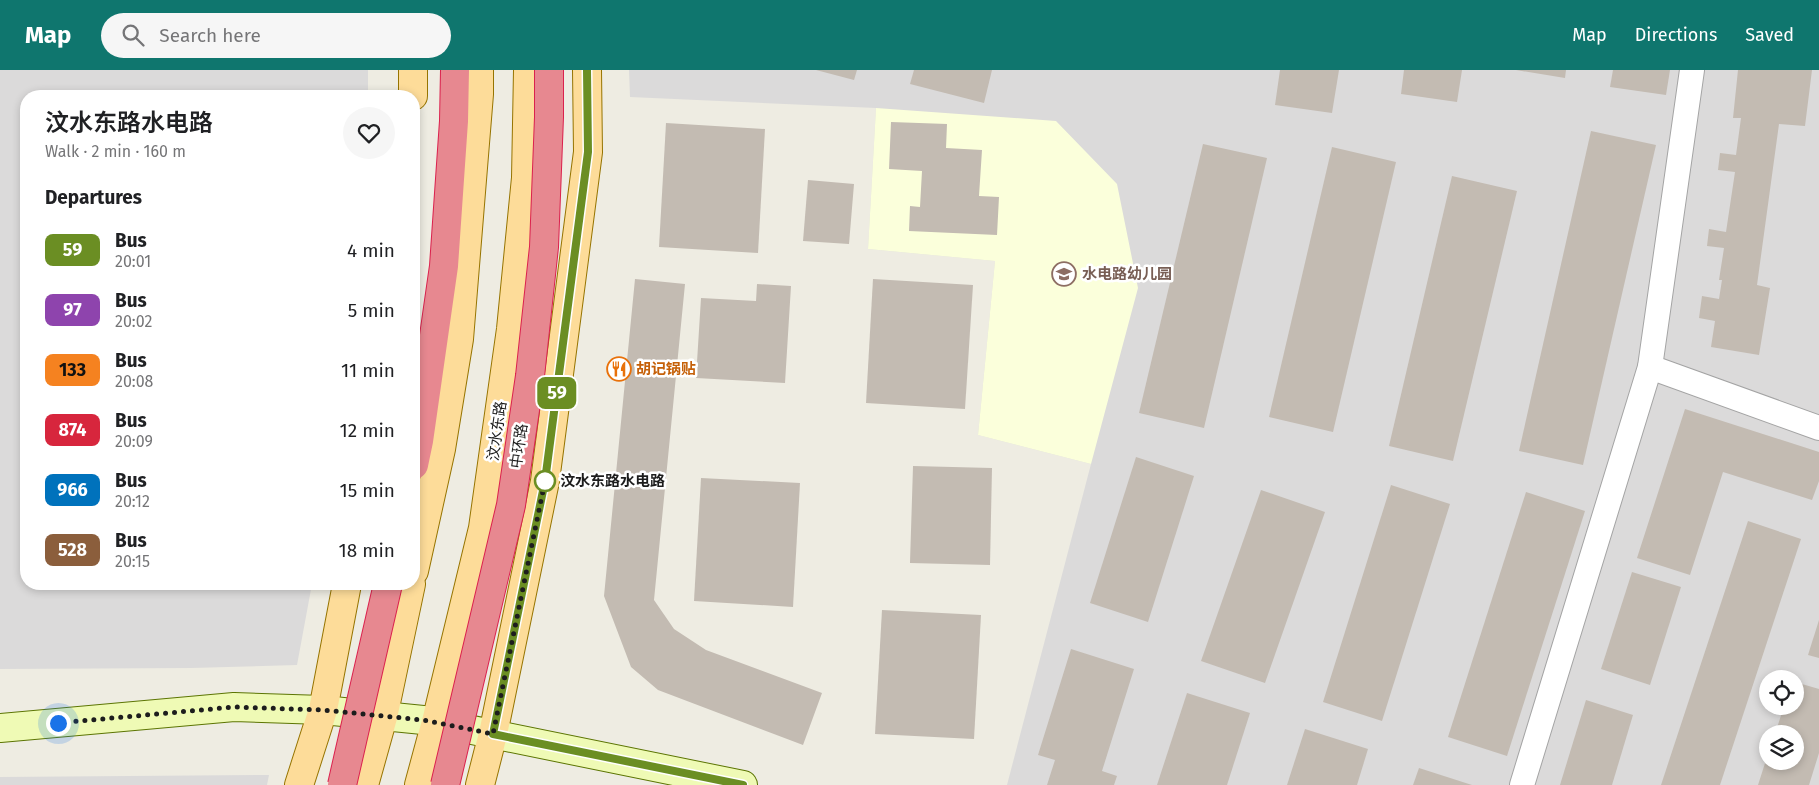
<!DOCTYPE html>
<meta charset="utf-8">
<style>
:root{--surface:#fff;--page:#f6f6f6;--text:#202124;--muted:#757577;--accent:#0f766e}
body{margin:0;font-family:"Fira Sans","Noto Sans SC",sans-serif;background:var(--page);color:var(--text);height:100vh;display:flex;flex-direction:column;font-size:19px;white-space:nowrap}
*{box-sizing:border-box;margin:0}
p{font-size:16px;color:var(--muted)}
.icon{flex:none;width:28px;height:28px;fill:none;stroke:currentColor;stroke-width:2;stroke-linecap:round;stroke-linejoin:round}
.map{position:relative;flex:1;overflow:hidden}
.panel{position:absolute;left:20px;top:20px;width:400px;height:500px;display:flex;flex-direction:column;background:var(--surface);border-radius:20px;box-shadow:0 2px 8px #0003}
.panel>*{flex:none}
.badge{padding:0 10px;border-radius:8px;font-size:18px;line-height:32px}
.controls{position:absolute;left:1759px;top:600px;display:grid;gap:10px}
.controls a{display:grid;place-items:center;width:45px;height:45px;border-radius:50%;background:var(--surface);box-shadow:0 2px 8px #0003;font-size:25px}
.you{position:absolute;width:25px;height:25px;margin:-12px;border:4px solid #fff;border-radius:50%;background:#1a73e8;box-shadow:0 0 0 8px #1a73e833}
.map>.badge{position:absolute;translate:-50% -50%;box-shadow:0 0 0 2px #fff}
h2{padding:0 25px;font-size:19px;line-height:45px}
.round{display:grid;place-items:center;flex:none;width:52px;height:52px;border-radius:26px;background:var(--page)}
.headline{display:flex;align-items:center;justify-content:space-between;height:85px;padding:0 25px}
h1{font-size:24px;font-weight:600;line-height:38px}
ul{padding:0;list-style:none}
li{display:flex;align-items:center;gap:15px;height:60px;padding:0 25px}
li div{flex:1}
li b{display:block;font-size:19px}
li em{font-style:normal}
li .badge{min-width:55px;font-weight:700;text-align:center}
header{display:flex;align-items:center;gap:30px;box-sizing:border-box;height:70px;padding:0 25px;background:var(--accent);color:#fff}
header strong{font-size:24px}
nav{display:flex;gap:28px;margin-inline-start:auto;font-size:18px}
.search{width:350px;height:45px;background:var(--page);display:flex;align-items:center;gap:12px;box-sizing:border-box;padding:0 18px;border-radius:28px;color:var(--muted);font-size:19px}
.map>svg:first-child{display:block}
</style>
<header>
<strong>Map</strong>
<div class="search"><svg class="icon" aria-label="search" viewBox="0 0 24 24"><circle cx="10" cy="10" r="6"/><path d="M15 15l6 6"/></svg>Search here</div>
<nav><a>Map</a><a>Directions</a><a>Saved</a></nav>
</header>
<div class="map">
<svg width="1819" height="715" viewBox="0 0 1819 715">
<rect width="100%" height="100%" fill="#eeece2"/>
<g fill="#dbdada" fill-rule="evenodd">
<path d="M0,0H368V26H26V514H312L297,595L191,598L0,599Z"/>
<path d="M629,0H1819V715H1007L1091,394L978,365L995,191L868,179L876,38L630,27ZM1768,609H1795V636H1768ZM1768,664H1795V691H1768Z"/>
<path d="M269,705L267,715H0V707Z"/>
</g>
<path fill="#fbffdb" d="M876,38L1056,51L1117,114L1138,218L1091,394L978,365L995,191L868,179Z"/>
<g fill="#c3bbb2">
<path d="M816,0H857L854,10Z"/>
<path d="M914,0H992L984,33L910,14Z"/>
<path d="M1280,0H1339L1332,43L1275,35Z"/>
<path d="M1404,0H1462L1457,32L1401,24Z"/>
<path d="M1516,0H1566L1565,8Z"/>
<path d="M1613,0H1670L1666,25L1610,17Z"/>
<path d="M1738,0H1812L1805,56L1779,54L1757,215L1770,218L1759,285L1711,277L1715,251L1699,248L1702,226L1719,229L1722,210H1719L1724,178L1707,176L1709,159L1726,162L1735,102L1718,100L1720,83L1736,85L1741,48H1733Z"/>
<path d="M891,52L947,54L946,78L982,80L979,126L999,127L997,165L909,161L910,136L920,137L922,101L889,99Z"/>
<path d="M666,53L765,59L758,183L659,177Z"/>
<path d="M1591,61L1656,75L1583,395L1519,381Z"/>
<path d="M1203,74L1267,88L1204,358L1139,343Z"/>
<path d="M1332,77L1396,92L1333,362L1269,347Z"/>
<path d="M1452,106L1517,121L1453,391L1389,376Z"/>
<path d="M808,110L854,114L849,174L803,171Z"/>
<path d="M635,209L685,214L654,530L674,559L706,580L822,623L803,675L658,620L631,597L604,526Z"/>
<path d="M873,209L973,215L965,339L866,333Z"/>
<path d="M757,214L791,216L785,313L696,308L701,228L756,231Z"/>
<path d="M1685,339L1819,382V411L1812,430L1723,402L1690,505L1637,488Z"/>
<path d="M1136,387L1194,406L1148,552L1090,533Z"/>
<path d="M913,396L992,398L990,495L910,493Z"/>
<path d="M701,408L800,413L793,537L694,531Z"/>
<path d="M1391,415L1450,434L1382,651L1323,632Z"/>
<path d="M1261,420L1325,442L1265,613L1201,591Z"/>
<path d="M1526,422L1585,441L1507,686L1448,667Z"/>
<path d="M1748,451L1801,469L1720,715H1661Z"/>
<path d="M1632,502L1681,517L1650,615L1601,599Z"/>
<path d="M882,540L981,545L974,669L875,664Z"/>
<path d="M1819,550V588L1808,585Z"/>
<path d="M1071,579L1134,599L1102,701L1117,706L1114,715H1047L1055,690L1038,685Z"/>
<path d="M1795,612L1819,619V683L1809,715H1758L1767,687L1768,691H1795V664H1775L1784,636H1795Z"/>
<path d="M1187,623L1250,643L1227,715H1157Z"/>
<path d="M1586,630L1633,645L1612,715H1560Z"/>
<path d="M1305,659L1368,679L1357,715H1287Z"/>
<path d="M1419,698L1472,715H1413Z"/>
</g>
<g fill="none" stroke-linecap="round" stroke-linejoin="round">
<g stroke="#a4a4a4" stroke-width="26">
<g id="street">
<path d="M1650,297L1819,358"/>
<path d="M1522,715L1650,297L1692,0"/>
</g>
</g>
<g stroke="#5c7503" stroke-width="30">
<path id="secondary" d="M0,658L234,637L323,640L423,650L743,715"/>
</g>
<g stroke="#967400" stroke-width="30">
<g id="primary">
<path d="M413,0V26"/>
<path d="M414,501L441,379L459,269L479,24V0"/>
<path d="M299,715L323,640L347,514"/>
<path d="M364,715L383,647L411,514"/>
<path d="M419,715L436,652L483,458L511,259L526,108L528,0"/>
<path d="M480,715L493,664L545,411L588,82L587,0"/>
</g>
</g>
<g stroke="#db214d" stroke-width="30">
<path id="highway" d="M414,395L419,371L444,196L454,51L455,0"/>
</g>
<use href="#street" stroke="#fff" stroke-width="24"/>
<use href="#secondary" stroke="#effab5" stroke-width="28"/>
<use href="#primary" stroke="#fddc99" stroke-width="28"/>
<use href="#highway" stroke="#e78890" stroke-width="28"/>
<g stroke="#db214d" stroke-width="30" stroke-linecap="butt">
<g id="highway-bridge">
<path d="M342,715L388,514"/>
<path d="M445,715L511,435L530,306L544,177L549,47V0"/>
</g>
</g>
<use href="#highway-bridge" stroke="#e78890" stroke-width="28"/>
</g>
<g fill="none" stroke-linecap="round" stroke-linejoin="round">
<g stroke="#fff" stroke-width="11">
<path id="line" d="M587,0L588,82L545,411L493,664L743,715"/>
</g>
<use href="#line" stroke="#6b8e23" stroke-width="8"/>
<path stroke="#1d1d1d" stroke-width="5" stroke-dasharray="0 9" d="M58,653L234,637L323,640L423,650L493,664L545,411"/>
</g>
<defs>
<g id="school-ring" transform="scale(1.25)"><circle r="9.5" fill="#fff" stroke="#8d6e63" stroke-width="1.5"/><path d="M0-5L7-2L0 1L-7-2ZM-4 1L0 2.5L4 1V4Q0 6-4 4Z" fill="#8d6e63"/></g>
<g id="restaurant-ring" transform="scale(1.25)"><circle r="9.5" fill="#fff" stroke="#e8710a" stroke-width="1.5"/><path d="M-5-6h1v4h1v-4h1v4h1v-4h1v5L-1.5 .5V6h-2V.5L-5-1ZM5-6V6H3V1.5H1.5Q1.5-4 5-6Z" fill="#e8710a"/></g>
</defs>
<g fill-rule="evenodd">
<use href="#school-ring" x="1064" y="204"/>
<use href="#restaurant-ring" x="619" y="299"/>
</g>
<circle fill="#fff" stroke="#6b8e23" stroke-width="2.5" cx="545" cy="411" r="10"/>
<g text-anchor="middle" stroke-width="5" stroke-linejoin="round" paint-order="stroke">
<g font-size="15" font-weight="bold" fill="#785e54" stroke="#fff" text-anchor="start">
<text x="1082" y="209">水电路幼儿园</text>
</g>
<g font-size="15" font-weight="bold" fill="#c56008" stroke="#fff" text-anchor="start">
<text x="636" y="304">胡记锅贴</text>
</g>
<g font-size="15" fill="#1d1d1d" stroke="#fff">
<text transform="translate(497 361) rotate(-82)" y="5">汶水东路</text>
<text transform="translate(519 376) rotate(-82)" y="5">中环路</text>
</g>
<g font-size="15" font-weight="bold" fill="#1d1d1d" stroke="#fff" text-anchor="start">
<text x="560" y="416">汶水东路水电路</text>
</g>
</g>
</svg>
<div class="controls">
<a><svg class="icon" aria-label="locate" viewBox="0 0 24 24"><circle cx="12" cy="12" r="6"/><path d="M12 2v4M12 18v4M2 12h4M18 12h4"/></svg></a>
<a><svg class="icon" aria-label="layers" viewBox="0 0 24 24"><path d="M12 4l9 5-9 5-9-5zM3 14l9 5 9-5"/></svg></a>
</div>
<div class="you" style="left:58px;top:653px"></div>
<b class="badge" style="left:557px;top:323px;background:#6b8e23;color:#fff">59</b>
<section class="panel">
<div class="headline"><div><h1>汶水东路水电路</h1><p>Walk · 2 min · 160 m</p></div><a class="round"><svg class="icon" aria-label="heart" viewBox="0 0 24 24"><path d="M12 20l-8-8c-3-5 5-10 8-4 3-6 11-1 8 4z"/></svg></a></div>
<h2>Departures</h2>
<ul>
<li><span class="badge" style="background:#6b8e23;color:#fff">59</span><div><b>Bus</b><p>20:01</p></div><em>4 min</em></li>
<li><span class="badge" style="background:#8e44ad;color:#fff">97</span><div><b>Bus</b><p>20:02</p></div><em>5 min</em></li>
<li><span class="badge" style="background:#f58220;color:#111">133</span><div><b>Bus</b><p>20:08</p></div><em>11 min</em></li>
<li><span class="badge" style="background:#d7263d;color:#fff">874</span><div><b>Bus</b><p>20:09</p></div><em>12 min</em></li>
<li><span class="badge" style="background:#0072bc;color:#fff">966</span><div><b>Bus</b><p>20:12</p></div><em>15 min</em></li>
<li><span class="badge" style="background:#8b5e3c;color:#fff">528</span><div><b>Bus</b><p>20:15</p></div><em>18 min</em></li>
</ul>
</section>
</div>
